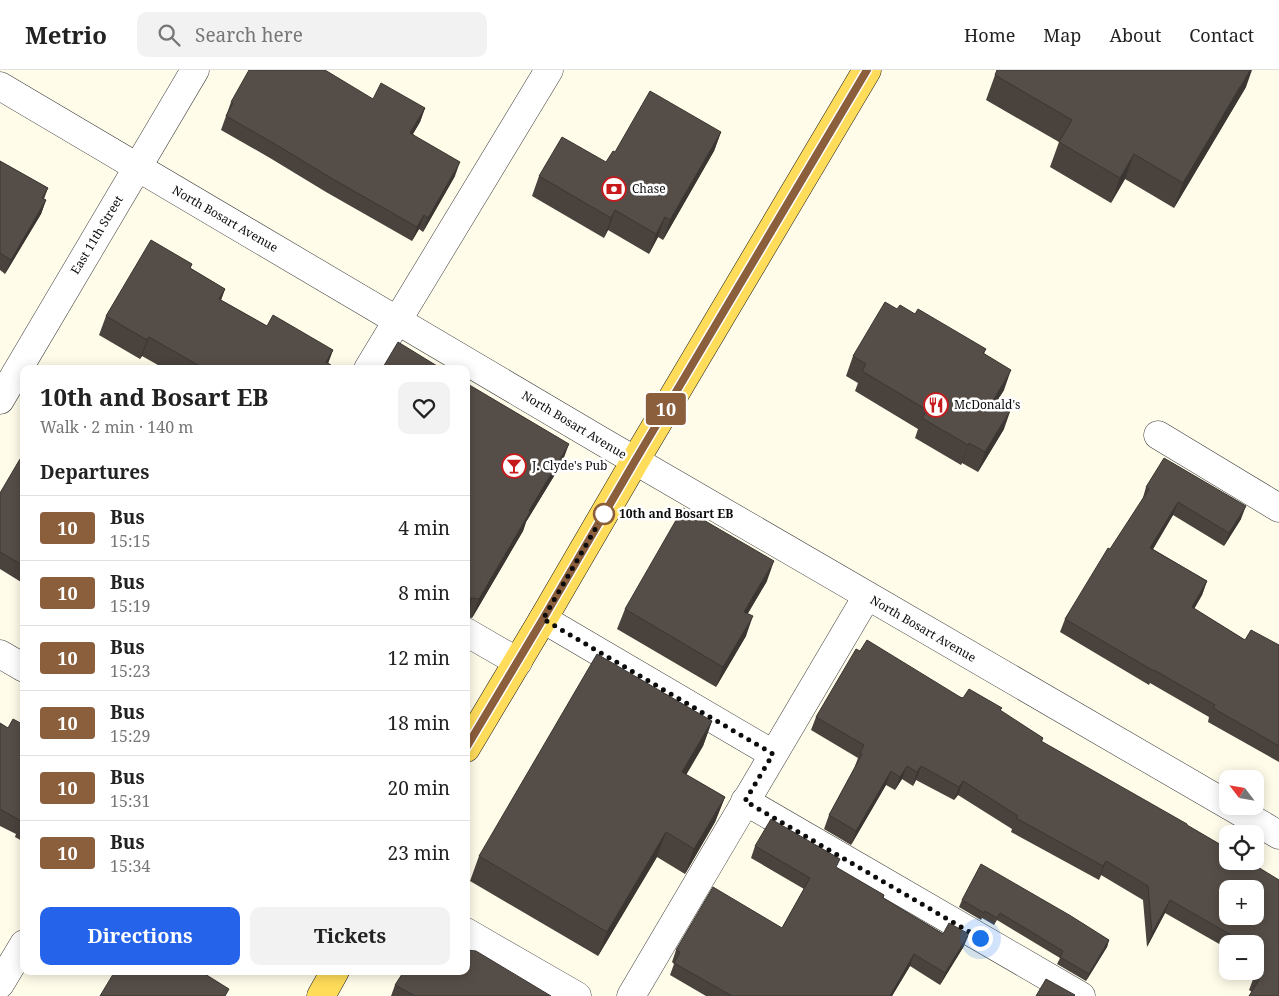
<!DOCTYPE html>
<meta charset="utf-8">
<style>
:root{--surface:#fff;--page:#f2f2f2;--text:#222;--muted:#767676;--line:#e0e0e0;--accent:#2563eb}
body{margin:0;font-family:"Noto Serif",serif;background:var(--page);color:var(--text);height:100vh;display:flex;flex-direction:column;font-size:19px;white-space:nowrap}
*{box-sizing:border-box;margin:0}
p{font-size:16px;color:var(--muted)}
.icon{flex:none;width:28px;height:28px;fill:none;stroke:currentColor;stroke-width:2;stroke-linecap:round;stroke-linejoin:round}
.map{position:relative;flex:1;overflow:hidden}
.panel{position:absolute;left:20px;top:295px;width:450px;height:610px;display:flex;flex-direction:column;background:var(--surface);border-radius:10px;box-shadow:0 2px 12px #0003}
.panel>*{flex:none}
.badge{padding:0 10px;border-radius:4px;font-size:18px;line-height:32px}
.needle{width:32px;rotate:301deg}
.fabs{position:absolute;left:1219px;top:700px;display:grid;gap:10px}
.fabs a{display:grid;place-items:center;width:45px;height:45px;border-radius:10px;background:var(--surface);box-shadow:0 2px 12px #0003;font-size:25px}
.you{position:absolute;width:25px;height:25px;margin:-12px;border:4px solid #fff;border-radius:50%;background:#1a73e8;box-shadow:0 0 0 8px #1a73e833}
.map>.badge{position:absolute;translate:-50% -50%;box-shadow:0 0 0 2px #fff}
h2{padding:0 20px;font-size:19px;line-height:45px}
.round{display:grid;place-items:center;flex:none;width:52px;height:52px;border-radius:10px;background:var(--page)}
.headline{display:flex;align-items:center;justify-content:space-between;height:85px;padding:0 20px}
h1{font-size:24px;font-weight:700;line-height:38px}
.action{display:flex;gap:10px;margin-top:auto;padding:10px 20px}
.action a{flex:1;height:58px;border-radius:10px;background:var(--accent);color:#fff;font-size:20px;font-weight:700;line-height:58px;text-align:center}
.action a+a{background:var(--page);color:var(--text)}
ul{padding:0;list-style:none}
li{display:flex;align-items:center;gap:15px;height:65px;padding:0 20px;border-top:1px solid var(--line)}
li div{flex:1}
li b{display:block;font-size:19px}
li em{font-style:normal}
li .badge{min-width:55px;font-weight:700;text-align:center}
header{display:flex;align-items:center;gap:30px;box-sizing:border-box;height:70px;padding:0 25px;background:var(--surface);border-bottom:1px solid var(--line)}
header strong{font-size:24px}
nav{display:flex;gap:28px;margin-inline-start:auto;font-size:18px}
.search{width:350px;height:45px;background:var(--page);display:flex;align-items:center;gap:12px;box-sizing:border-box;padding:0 18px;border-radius:10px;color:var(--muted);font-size:19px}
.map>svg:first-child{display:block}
</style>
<header>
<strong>Metrio</strong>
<div class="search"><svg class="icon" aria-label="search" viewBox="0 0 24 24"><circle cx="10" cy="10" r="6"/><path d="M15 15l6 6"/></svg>Search here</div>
<nav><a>Home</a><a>Map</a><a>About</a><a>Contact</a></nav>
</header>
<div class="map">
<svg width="1279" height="926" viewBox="0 0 1279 926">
<rect width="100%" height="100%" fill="#fffcea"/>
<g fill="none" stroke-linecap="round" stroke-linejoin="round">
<g stroke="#3f3f3f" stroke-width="29">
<g id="minor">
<path d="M0,16L603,372L1228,735"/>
<path d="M368,299L549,0"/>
<path d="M0,330L195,0"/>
<path d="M1158,365L1279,438"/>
<path d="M543,549L773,684"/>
<path d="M466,562L518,592"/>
<path d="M0,584L24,598"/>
<path d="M745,731L1081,926"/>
<path d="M1230,736L1279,765"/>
<path d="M466,862L577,926"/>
<path d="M0,914L24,874"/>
<path d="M631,926L867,526"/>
</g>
</g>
<g stroke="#1d1d1d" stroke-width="29">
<g id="major">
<path d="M466,678L543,549L635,391L867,0"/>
<path d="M321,926L335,901"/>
</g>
</g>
<use href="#minor" stroke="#fff" stroke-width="28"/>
<use href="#major" stroke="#ffdc5a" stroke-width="28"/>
</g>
<g fill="#49423d">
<path d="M995,5L1246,17L1174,138L1125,109L1111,133L1050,97L1059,72L986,30Z"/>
<path d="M373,29L425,38L420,52L413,64L455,106L423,162L419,159L412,171L326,122L270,88L221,60L231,32Z"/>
<path d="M721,62L714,81L663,170L658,167L649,184L608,160L604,168L532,126L539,106L606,92L615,82Z"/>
<path d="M0,91L48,118L44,129L46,130L41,144L5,204L0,200Z"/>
<path d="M192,194L190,198L225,219L221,230L267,256L333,280L328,293L337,299H165L142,286L140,289L99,265L106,246Z"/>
<path d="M897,239L915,244L986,279L984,284L1004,320L997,331L1004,359L978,402L962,393L961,395L915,368L918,359L855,321L858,313L846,306L853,286Z"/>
<path d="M466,313L562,393L526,452L523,461L472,548L466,547Z"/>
<path d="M24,391V517L20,515L21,512L0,499V423Z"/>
<path d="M1146,417L1241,449L1224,476L1173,445L1153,479L1207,511L1202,525L1194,539L1245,570L1279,575V692L1208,652L1209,647L1150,613L1149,615L1060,562L1065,549L1142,431Z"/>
<path d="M767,511L748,543L746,566L716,617L617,559L625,539Z"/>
<path d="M860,581L960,627L1002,638L1000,641L1043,668L1042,672L1228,779L1279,926L1252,922L1249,920L1255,904L1251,901H1255V874H1228V879L1165,843L1147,877L1143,830L1101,805L1099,810L1011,762L1012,759L958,725L954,730L916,710L913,716L902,709L895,720L886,715L851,775L824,759L829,745L856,696H855L858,688L811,660L816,647Z"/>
<path d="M712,651L703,676L686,705L725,727L715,752L685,804L657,787L598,886L470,811L479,786Z"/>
<path d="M0,653L8,658L24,655V772L15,767L16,764L0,756Z"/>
<path d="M755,776L837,798L884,825L883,828L964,876L940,915L910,896L892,926H706L670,905L674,894L672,892L676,880L782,858L804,819L751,788Z"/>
<path d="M962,830L1109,870L1107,877L1086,911L1057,894L1060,888L997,850L994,855L982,848L981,850L959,837Z"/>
<path d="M395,915L551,926H391Z"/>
</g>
<g fill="#3c3632">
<path d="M1250,0H1252L1246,17L1174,138L1183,113Z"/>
<path d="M425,38L420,52L405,77L410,63Z"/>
<path d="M721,62L714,81L663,170L670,150Z"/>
<path d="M1134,84L1125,109L1111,133L1120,108Z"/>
<path d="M460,92L455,106L423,162L428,148Z"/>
<path d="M46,130L41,144L5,204L11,190Z"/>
<path d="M615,140L608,160L604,168L611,148Z"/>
<path d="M424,145L419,159L412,171L417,157Z"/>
<path d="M665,147L658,167L649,184L656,164Z"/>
<path d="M225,219L218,238L219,229Z"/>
<path d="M149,267L142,286L140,289L147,270Z"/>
<path d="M333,280L326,299V292Z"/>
<path d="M1011,300L1004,320L986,349L994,329Z"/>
<path d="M1011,339L1004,359L978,402L985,382Z"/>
<path d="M969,373L962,393L961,395L968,375Z"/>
<path d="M569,374L562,393L526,452L523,461L472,548L479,529L529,441Z"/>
<path d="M1178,432L1173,445L1146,491L1150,478Z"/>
<path d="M1246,436L1241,449L1224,476L1229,463Z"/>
<path d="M774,491L767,511L737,562L744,542Z"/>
<path d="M1207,511L1202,525L1187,551L1192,537Z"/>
<path d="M472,528L466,544V529Z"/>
<path d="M753,546L746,566L716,617L723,597Z"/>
<path d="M712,651L703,676L673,727L682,702Z"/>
<path d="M907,696L902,709L895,720L900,707Z"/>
<path d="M921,696L916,710L913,716L917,702Z"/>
<path d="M891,701L886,715L851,775L856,761Z"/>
<path d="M963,711L958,725L954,730L959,717Z"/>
<path d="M725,727L715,752L685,804L694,779Z"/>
<path d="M666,762L657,787L598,886L607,862Z"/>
<path d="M1106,791L1101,805L1099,810L1103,796Z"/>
<path d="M1170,830L1165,843L1147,877L1152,863Z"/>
<path d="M969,864L964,876L940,915L945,903Z"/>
<path d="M1109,870L1107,877L1086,911L1089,904Z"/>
<path d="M914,884L910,896L892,926H890Z"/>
<path d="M207,901H210L199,920L205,904Z"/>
</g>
<g fill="#554d47" stroke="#3c3632" fill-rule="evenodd">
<path d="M249,0H325L373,29L381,13L425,38L410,63L460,92L428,148L424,145L417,157L331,108L275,74L226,46L233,33L231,32Z"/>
<path d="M997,0H1250L1183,113L1134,84L1120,108L1059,72L1072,50L995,5Z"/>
<path d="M650,21L721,62L670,150L665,147L656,164L615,140L611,148L539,106L562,67L606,92L613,81L615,82Z"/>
<path d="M0,91L48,118L42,128L46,130L11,190L0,183Z"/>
<path d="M151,170L192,194L190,198L225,219L219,229L267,256L273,245L333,280L326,292L337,299H205L149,267L147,270L106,246Z"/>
<path d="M885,232L897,239L900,235L915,244L918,239L986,279L983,283L1011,300L994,329L1011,339L985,382L969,373L968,375L922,348L927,340L862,301L866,294L853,286Z"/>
<path d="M398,272L442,299H382Z"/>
<path d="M466,313L569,374L529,441L530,442L479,529L472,528L466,529Z"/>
<path d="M1164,388L1246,436L1229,463L1178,432L1150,478L1207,511L1192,537L1245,570L1251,560L1279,575V676L1213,638L1215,635L1154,600V601L1065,549L1108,478L1110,479L1149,419L1146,417Z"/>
<path d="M20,389L24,391V496L0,482V423Z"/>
<path d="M683,438L774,491L744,542L753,546L723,597L625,539Z"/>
<path d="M867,570L960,627L963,628L969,619L1002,638L1000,640L1043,668L1041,671L1187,754V755L1228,779V791H1248L1279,810V926H1249L1259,910L1254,906L1262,892L1255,887V874H1247L1170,830L1152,863L1148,816L1106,791L1103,796L1016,748L1018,746L963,711L959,717L921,696L917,702L907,696L900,707L891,701L856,761L829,745L862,684L860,683L864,675L816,647L856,579L860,581ZM1228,819H1255V846H1228Z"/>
<path d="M597,584L712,651L682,702L725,727L694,779L666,762L607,862L479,786Z"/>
<path d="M13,649L24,655V755L20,753L21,751L0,739V653L8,658Z"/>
<path d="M771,749L840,789L836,797L884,825L883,828L943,864L949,853L969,864L945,903L914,884L890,926H732L674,893L680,882L676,880L713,817L782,858L810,808L755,776Z"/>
<path d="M981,794L1071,846L1109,870L1089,904L1060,887L1063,881L1000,843L997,848L985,841L984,843L962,830Z"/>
<path d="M466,880L476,881L551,926H415L395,915L404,901H466Z"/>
<path d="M115,901H207L205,904L229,919L225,926H100Z"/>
<path d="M1046,909L1075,925L1074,926H1036Z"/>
</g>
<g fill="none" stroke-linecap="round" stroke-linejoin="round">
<g stroke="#fff" stroke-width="11">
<path id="line" d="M466,678L543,549L635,391L867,0"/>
</g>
<use href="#line" stroke="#8b5e3c" stroke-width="8"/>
<path stroke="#0c0c0c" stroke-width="5" stroke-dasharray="0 9" d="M604,444L543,549L773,684L745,731L980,868"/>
</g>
<defs>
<g id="bank-ring" transform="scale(1.25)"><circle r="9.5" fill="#fff" stroke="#c61a1c" stroke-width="1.5"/><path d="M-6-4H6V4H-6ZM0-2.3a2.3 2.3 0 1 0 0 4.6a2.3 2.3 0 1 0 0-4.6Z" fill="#c61a1c"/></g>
<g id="restaurant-ring" transform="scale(1.25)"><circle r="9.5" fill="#fff" stroke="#c61a1c" stroke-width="1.5"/><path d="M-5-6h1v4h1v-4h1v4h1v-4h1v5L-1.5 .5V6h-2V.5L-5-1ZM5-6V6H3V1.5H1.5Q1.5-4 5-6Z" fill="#c61a1c"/></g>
<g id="bar-ring" transform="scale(1.25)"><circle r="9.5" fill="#fff" stroke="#c61a1c" stroke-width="1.5"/><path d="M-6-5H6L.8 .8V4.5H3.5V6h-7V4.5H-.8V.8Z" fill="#c61a1c"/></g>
</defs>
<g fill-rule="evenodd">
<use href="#bank-ring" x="614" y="119"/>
<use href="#restaurant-ring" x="936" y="335"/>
<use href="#bar-ring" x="514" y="396"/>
</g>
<circle fill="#fff" stroke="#8b5e3c" stroke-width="2.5" cx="604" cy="444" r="10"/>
<g text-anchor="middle" stroke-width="5" stroke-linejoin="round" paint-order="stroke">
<g font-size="12" fill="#0c0c0c" stroke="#fff" text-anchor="start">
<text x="632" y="123">Chase</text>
<text x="954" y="339">McDonald's</text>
<text x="532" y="400">J. Clyde's Pub</text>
</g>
<g font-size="12" fill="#0c0c0c" stroke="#fff">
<text transform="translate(225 149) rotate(30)" y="4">North Bosart Avenue</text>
<text transform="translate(97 165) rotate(-59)" y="4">East 11th Street</text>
<text transform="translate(574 355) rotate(31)" y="4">North Bosart Avenue</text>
<text transform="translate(923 559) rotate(30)" y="4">North Bosart Avenue</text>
</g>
<g font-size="12" font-weight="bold" fill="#0c0c0c" stroke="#fff" text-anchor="start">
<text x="619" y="448">10th and Bosart EB</text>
</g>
</g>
</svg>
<div class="fabs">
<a><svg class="needle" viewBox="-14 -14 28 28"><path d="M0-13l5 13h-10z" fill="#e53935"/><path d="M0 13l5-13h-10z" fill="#767676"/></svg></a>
<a><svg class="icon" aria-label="locate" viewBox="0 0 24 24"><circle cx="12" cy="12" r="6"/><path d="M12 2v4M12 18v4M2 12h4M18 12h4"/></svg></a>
<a>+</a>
<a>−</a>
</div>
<div class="you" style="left:980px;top:868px"></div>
<b class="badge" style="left:666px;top:339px;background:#8b5e3c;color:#fff">10</b>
<section class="panel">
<div class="headline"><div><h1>10th and Bosart EB</h1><p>Walk · 2 min · 140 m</p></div><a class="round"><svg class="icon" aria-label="heart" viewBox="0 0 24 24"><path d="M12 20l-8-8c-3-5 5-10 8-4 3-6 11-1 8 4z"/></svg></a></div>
<h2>Departures</h2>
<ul>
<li><span class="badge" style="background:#8b5e3c;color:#fff">10</span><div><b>Bus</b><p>15:15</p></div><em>4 min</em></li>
<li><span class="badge" style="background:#8b5e3c;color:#fff">10</span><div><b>Bus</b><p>15:19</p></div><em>8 min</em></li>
<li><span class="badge" style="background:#8b5e3c;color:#fff">10</span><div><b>Bus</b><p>15:23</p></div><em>12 min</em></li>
<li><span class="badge" style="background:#8b5e3c;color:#fff">10</span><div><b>Bus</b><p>15:29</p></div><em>18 min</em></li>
<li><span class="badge" style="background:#8b5e3c;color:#fff">10</span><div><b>Bus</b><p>15:31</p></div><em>20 min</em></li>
<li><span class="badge" style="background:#8b5e3c;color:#fff">10</span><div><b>Bus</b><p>15:34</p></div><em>23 min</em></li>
</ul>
<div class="action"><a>Directions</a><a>Tickets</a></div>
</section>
</div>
